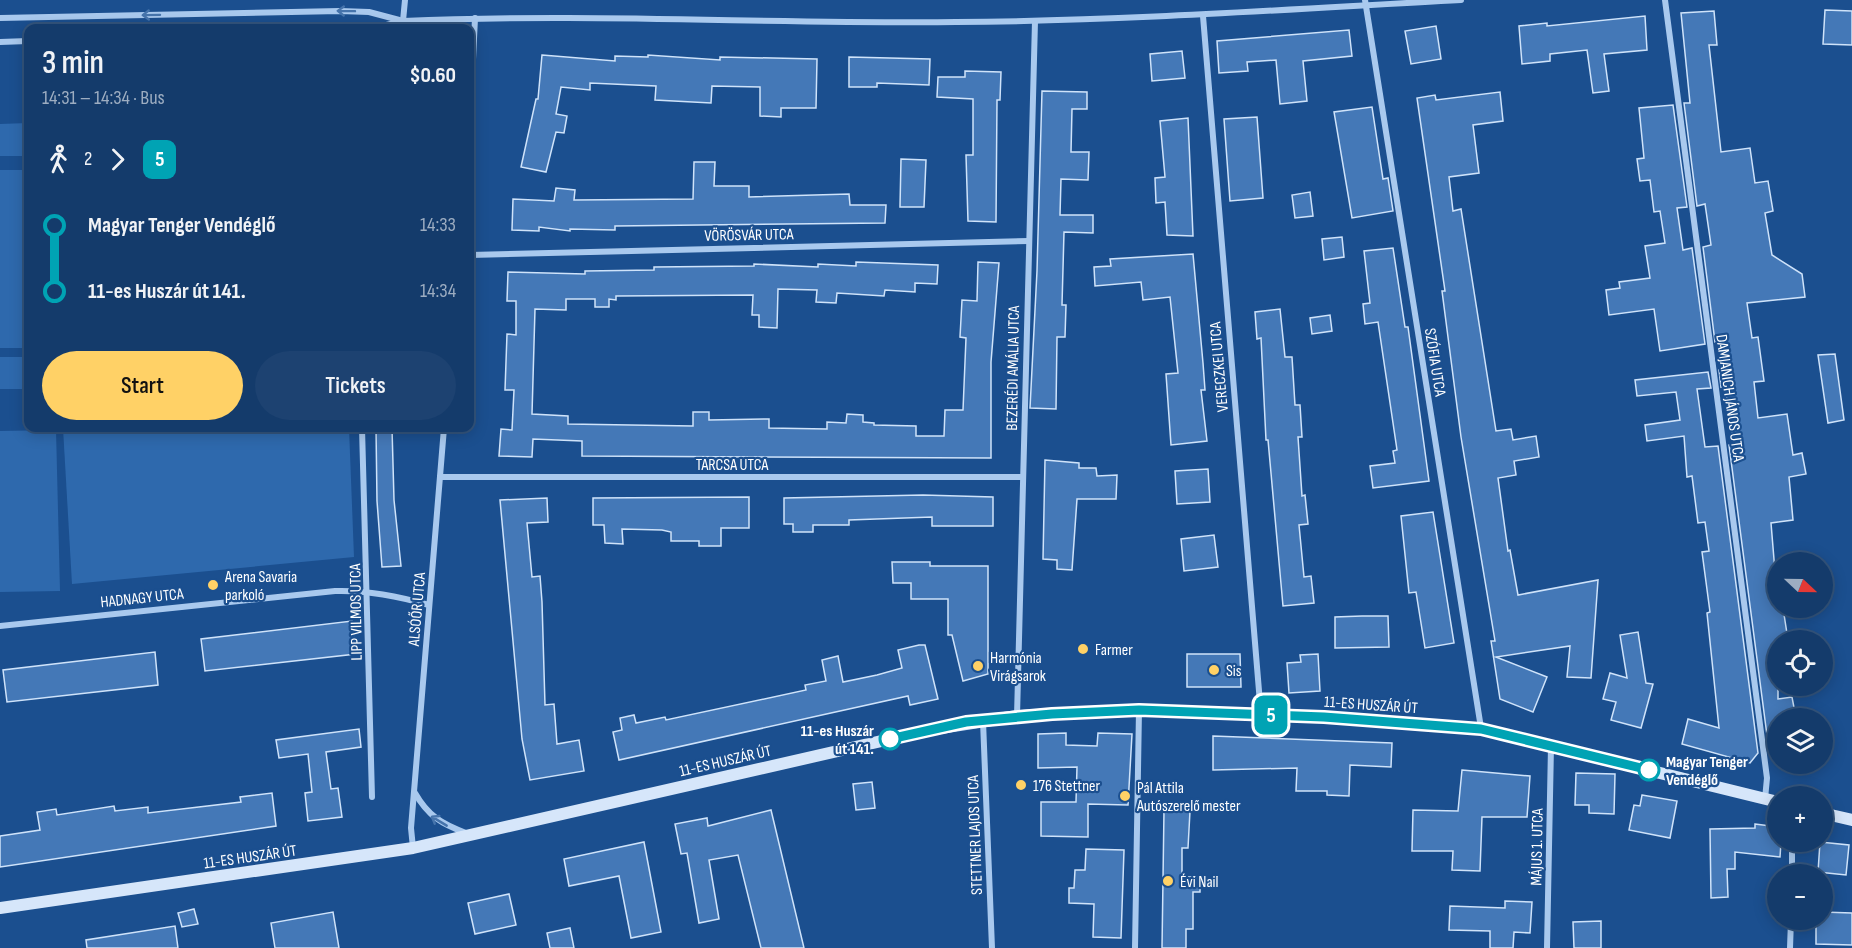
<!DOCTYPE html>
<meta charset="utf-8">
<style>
:root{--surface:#143b6b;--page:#1d4271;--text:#f1f3f6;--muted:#9dadc1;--line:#33557e;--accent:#ffd166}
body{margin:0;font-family:"Sofia Sans Condensed",sans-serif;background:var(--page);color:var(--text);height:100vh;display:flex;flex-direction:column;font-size:22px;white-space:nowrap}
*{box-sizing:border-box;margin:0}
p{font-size:20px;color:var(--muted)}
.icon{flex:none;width:33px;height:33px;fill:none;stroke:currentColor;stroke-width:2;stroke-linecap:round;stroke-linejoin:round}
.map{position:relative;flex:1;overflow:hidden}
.details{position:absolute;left:24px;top:24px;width:450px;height:408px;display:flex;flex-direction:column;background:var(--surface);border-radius:12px;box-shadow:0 3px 15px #0003,0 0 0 2px var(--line)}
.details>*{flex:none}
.badge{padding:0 12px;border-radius:9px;font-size:21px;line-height:39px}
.needle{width:39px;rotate:112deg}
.buttons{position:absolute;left:1767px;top:552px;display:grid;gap:12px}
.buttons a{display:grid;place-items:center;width:66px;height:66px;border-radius:50%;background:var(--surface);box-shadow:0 3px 15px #0003,0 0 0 2px var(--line);font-size:30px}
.map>.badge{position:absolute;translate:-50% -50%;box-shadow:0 0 0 3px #fff}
.legs{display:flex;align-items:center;gap:9px;height:66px;padding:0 18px;font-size:20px}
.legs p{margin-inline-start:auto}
.summary{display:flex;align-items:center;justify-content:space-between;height:102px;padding:0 18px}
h1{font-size:33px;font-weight:600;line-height:45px}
.action{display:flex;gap:12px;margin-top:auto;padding:12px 18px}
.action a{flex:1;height:69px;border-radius:36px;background:var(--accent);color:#111;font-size:24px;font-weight:600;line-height:69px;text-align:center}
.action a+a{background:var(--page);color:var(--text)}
ul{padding:0 18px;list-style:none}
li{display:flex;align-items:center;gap:21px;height:66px;font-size:22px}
li i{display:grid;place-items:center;width:9px;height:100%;margin:0 8px;background:currentColor}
li i::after{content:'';width:15px;height:15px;margin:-8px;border:4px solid;border-radius:50%;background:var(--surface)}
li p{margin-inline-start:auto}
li:first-child i{background:linear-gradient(#0000 50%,currentColor 0)}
li:last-child i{background:linear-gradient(currentColor 50%,#0000 0)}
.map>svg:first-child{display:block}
</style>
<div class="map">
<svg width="1852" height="948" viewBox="0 0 1852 948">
<rect width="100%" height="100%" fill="#1b4f8f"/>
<g fill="#2e69ad">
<path d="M28,123V156H0V124Z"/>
<rect x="0" y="170" width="28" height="178"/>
<rect x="0" y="357" width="28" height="32"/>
<path d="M63,428H349L354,557L72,584Z"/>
<path d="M56,430L60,591L0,592V431Z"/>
</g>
<g fill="#4478b7" stroke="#cfe3fa" stroke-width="1.5">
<path d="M1825,10L1852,11V45L1823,44Z"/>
<path d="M1714,11L1717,45H1709L1721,152L1750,148L1755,183L1768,181L1773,211L1765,213L1772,255L1802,274L1805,297L1747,303L1752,338L1758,337L1764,381L1754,382L1758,418L1787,414L1793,455L1802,453L1806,474L1789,477L1793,520L1771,523L1778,608H1783L1788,640H1778V699L1792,697L1796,718H1778V731L1768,743L1729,445L1734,444L1725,386L1721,387L1719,370H1723L1719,342H1715L1703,247L1711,245L1705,204L1697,206L1684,103H1690L1681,13Z"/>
<path d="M1645,16L1647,50L1604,54L1609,91L1593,93L1587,50L1550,54V61L1522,64L1519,26L1547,23V26Z"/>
<path d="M1436,26L1441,59L1411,64L1405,31Z"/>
<path d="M1349,30L1352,56L1303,61L1307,101L1280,104L1276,60L1247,62L1248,71L1219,73L1217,41Z"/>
<path d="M1182,51L1185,78L1152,81L1150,54Z"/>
<path d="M542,55L615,61V56L648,57V55L720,60V57L817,59L816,108H781V117L760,116V87L712,86L711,103L655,100L656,86L590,83V90L561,87L556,114L567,116L564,133L556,132L546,172L521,167L536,99H538Z"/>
<path d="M849,57L930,59L929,85L877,83V87H849Z"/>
<path d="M965,71L1001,72L1000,100H997L996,222L968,221L966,155H973V99L937,97L938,77H965Z"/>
<path d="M1042,91L1087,92V109H1072L1071,152H1089L1088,180L1061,179L1060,215H1093V233L1064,232L1062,305H1066L1065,337H1057L1056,409L1030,408L1037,271Z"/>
<path d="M1500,92L1503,121L1473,125L1479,173L1449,177L1453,211L1461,209L1496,431L1511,429L1513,440L1536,436L1539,457L1514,461L1516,475L1498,478L1508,551L1510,550L1518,595L1598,580L1591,678L1567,677L1570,646L1496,657L1547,677L1533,712L1500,699L1491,641H1495L1461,437L1442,291H1445L1417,98L1435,95L1436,100Z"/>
<path d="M1673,105L1687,207L1677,208L1683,250L1692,248L1705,344L1660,351L1654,309L1609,315L1606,290L1620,288L1619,282L1650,278L1645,246L1665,243L1660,211L1654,212L1650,180L1640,181L1637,159L1644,158L1639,108Z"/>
<path d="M1372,107L1383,179L1388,178L1393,211L1352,218L1334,112Z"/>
<path d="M1257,117L1263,198L1230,201L1224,119Z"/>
<path d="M1188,118L1193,236L1167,235L1165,202L1156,203L1155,178L1165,177L1160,121Z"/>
<path d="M901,159L926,160L924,207H900Z"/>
<path d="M694,162H715L714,186H749V197L849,194L850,205H886L885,223L615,226V230L570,229V231L539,227V231L512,230L513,199L554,201L556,188L575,190L574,200L693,199Z"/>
<path d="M1310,192L1313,216L1295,218L1292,195Z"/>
<path d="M1342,237L1344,257L1324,260L1322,239Z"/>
<path d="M1393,248L1405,327H1408L1429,481L1373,488L1370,466L1395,463L1393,451L1397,450L1378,322L1365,324L1363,304L1370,303L1364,251Z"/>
<path d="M1193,254L1203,363L1205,390H1201L1207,441L1171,445L1166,374L1178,373L1170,297L1143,300L1141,282L1095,286L1094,267L1111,266L1110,259Z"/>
<path d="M856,262L938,265L937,284L915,283V292L885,290L884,296L837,293L836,303L816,302L817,290L778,289L777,328L759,327V315H752L753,295L616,296V300L609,299V307H595V299H566V310L535,309L532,414L568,416V424L693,426V412H709V420L769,419V428L827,429V422L846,423L847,414L863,415V422L874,423V425L916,426V436H944L945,410H963L966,338L960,337L962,300L977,301L978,262L999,263L991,362V458L582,456V441L533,439L532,457L499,456L501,429L512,430L514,390H505L507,334L516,335V301H507L508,272L585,274V271L654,270V267L754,266V264L818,267V264L856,266Z"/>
<path d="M1280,309L1285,357H1292L1295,405H1300L1302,437H1298L1302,496L1305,495L1308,524L1299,525L1304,577L1311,576L1314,603L1283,606L1268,440H1266L1261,338L1257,339L1255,312Z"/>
<path d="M1330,315L1332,331L1312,334L1310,318Z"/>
<path d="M1835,354L1844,420L1828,423L1818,355Z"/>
<path d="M1708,372L1711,388L1697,389L1705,447L1718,446L1758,753L1750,763L1682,744L1688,719L1719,728L1707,613L1710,612L1702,552L1709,551L1705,522L1698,523L1692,476L1687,477L1684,436L1647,441L1645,425L1680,420L1676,392L1637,396L1635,380Z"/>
<path d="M376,428H392L394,500L401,566L382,567L377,501Z"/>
<path d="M1045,460L1079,463V468H1096L1097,476L1117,475L1116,499H1077L1072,570L1057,569V560L1043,559Z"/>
<path d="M1208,469L1210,502L1177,504L1175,471Z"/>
<path d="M923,495L993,497V526H932V517L849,520V525H813V532H793V524H784V498Z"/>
<path d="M749,497V528H721V546H699V541H671V532L662,530L622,529L623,544L605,543L604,525H593V498Z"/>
<path d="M547,498L548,522L527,523L532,577L540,576L542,602L545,705L554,704L557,744L579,740L584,771L530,780L522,739L500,500Z"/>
<path d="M1433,512L1454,643L1425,648L1416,592L1409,593L1401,516Z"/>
<path d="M1214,535L1218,567L1184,571L1181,539Z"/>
<path d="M892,562H930V566H988V674L963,681L952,635H948V599H911V583H893Z"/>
<path d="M1362,616H1388L1389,647L1335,648V617Z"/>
<path d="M352,621L356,654L205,671L201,639Z"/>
<path d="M1638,632L1646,683L1653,684L1641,728L1611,720L1616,702L1603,699L1610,673L1627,678L1620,635Z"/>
<path d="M919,645H925L938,699L910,705L908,696L619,760L613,732L622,730L620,718L634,715L636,723L665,717L666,720L806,690L805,685L826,681L822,660L838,656L843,682L877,675L902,668L898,650Z"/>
<path d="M155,652L158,685L7,702L3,670Z"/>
<path d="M1187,654H1240L1241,687H1187Z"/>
<path d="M1318,654L1320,691L1289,693L1287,663L1301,662L1300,655Z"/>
<path d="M359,729L361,747L326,752L331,789L338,788L342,817L308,821L305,793L312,792L308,754L279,758L276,740Z"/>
<path d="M1066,733V745L1097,746L1098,733L1132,734L1128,805L1088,804V837L1041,836V802H1076L1077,767L1038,768V734Z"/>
<path d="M1213,736L1392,743L1391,767L1350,765L1349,796L1327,795V791H1296L1297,768L1213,770Z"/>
<path d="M1462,770L1530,776L1527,817H1482L1480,871L1452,870L1453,851H1412L1413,810L1458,811Z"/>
<path d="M1576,773L1615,774L1614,814L1589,813V805H1575Z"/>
<path d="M872,782L875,808L856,810L853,784Z"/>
<path d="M272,793L276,826L0,867V836L40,830L37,812L56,809L57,815L114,806L115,811L148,807V813L241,802L240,797Z"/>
<path d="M1642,795L1677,801L1670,838L1629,830L1634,805L1640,806Z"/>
<path d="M771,810L804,948H761L738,855L709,860L719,919L699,923L687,853L681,854L675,824L707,818L708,826Z"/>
<path d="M1164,810L1190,811L1188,848H1182V877H1200V892H1193V929H1186V948H1162Z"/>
<path d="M1755,824L1778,827V842H1781L1780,857L1735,852V869H1727L1728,897L1711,898L1710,829L1755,828Z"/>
<path d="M644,842L661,932L631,938L619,876L569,886L564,859Z"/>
<path d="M1820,842L1849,845L1846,875L1818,872Z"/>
<path d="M1086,849L1124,850L1121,938L1093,937L1094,904L1069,903V888H1074L1075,870H1085Z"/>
<path d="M509,894L516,925L475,934L468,903Z"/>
<path d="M1505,901L1532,902L1530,933L1514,932L1513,948H1490V931L1449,930L1450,906L1505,908Z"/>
<path d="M194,909L198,924L182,927L178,913Z"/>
<path d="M333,912L339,948H275L271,923Z"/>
<path d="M1822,912L1852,913V945L1816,944V920H1822Z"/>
<path d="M1601,921V948H1574L1573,922Z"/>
<path d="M175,926L178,948H87L86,940Z"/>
<path d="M570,928L574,948H550L547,933Z"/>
</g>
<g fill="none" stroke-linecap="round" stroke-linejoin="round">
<g stroke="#a9c9ee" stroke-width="6">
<path d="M1365,0L1481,728"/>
<path d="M1665,0L1767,778L1765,799"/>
<path d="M1203,16L1261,715"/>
<path d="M0,18L340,11L369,12L403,21"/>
<path d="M403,21L405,0"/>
<path d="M374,28L403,21C588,13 772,24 956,22C1125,21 1293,9 1461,0"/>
<path d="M0,42L28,41"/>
<path d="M470,121L475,18"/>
<path d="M470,255L1029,241"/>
<path d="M362,428L372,797"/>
<path d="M440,477H1023"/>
<path d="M0,626L335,591C368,590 398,596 429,605"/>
<path d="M1017,716L1035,21"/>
<path d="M983,721L992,948"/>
<path d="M415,793C428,816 442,824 466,833"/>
<path d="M413,848L411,828L444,428"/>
<path d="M1792,874V842"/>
<path d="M1135,948L1139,710"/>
<path d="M1547,948L1551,746"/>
<path d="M1790,948L1791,920"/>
</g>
<g stroke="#d6e6fa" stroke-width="12">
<path d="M1822,813L1852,820"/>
<path d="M0,908L413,848L934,729L1017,716L1139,710L1324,717L1481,729L1778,802"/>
</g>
</g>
<defs><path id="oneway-shaft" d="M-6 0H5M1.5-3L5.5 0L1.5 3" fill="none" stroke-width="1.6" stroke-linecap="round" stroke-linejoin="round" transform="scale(1.5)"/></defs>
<g stroke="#4674ac">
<use href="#oneway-shaft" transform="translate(346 11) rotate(-179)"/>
<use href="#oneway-shaft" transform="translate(151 15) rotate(179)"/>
<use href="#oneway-shaft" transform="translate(439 821) rotate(-149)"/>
</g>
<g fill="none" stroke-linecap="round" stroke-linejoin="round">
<g stroke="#fff" stroke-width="14">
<path id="line-1" d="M890,739L966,722L1052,714L1139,710L1324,717L1481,729L1649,770"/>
</g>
<use href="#line-1" stroke="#00a3b4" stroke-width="9"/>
</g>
<g fill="#ffd166" stroke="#1b4f8f" stroke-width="2">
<circle cx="213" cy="585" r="6"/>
<circle cx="1083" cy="649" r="6"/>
<circle cx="978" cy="666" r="6"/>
<circle cx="1214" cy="670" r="6"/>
<circle cx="1021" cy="785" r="6"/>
<circle cx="1125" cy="796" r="6"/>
<circle cx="1168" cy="881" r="6"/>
</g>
<g fill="#fff" stroke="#00a3b4" stroke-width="3">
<circle cx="890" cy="739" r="10"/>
<circle cx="1649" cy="770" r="10"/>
</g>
<g text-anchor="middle" stroke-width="4.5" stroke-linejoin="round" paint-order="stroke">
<g font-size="16" fill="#fff" stroke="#1b4f8f">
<text transform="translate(749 234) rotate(-1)" y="6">VÖRÖSVÁR UTCA</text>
<text transform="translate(1436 362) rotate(81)" y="6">SZÓFIA UTCA</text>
<text transform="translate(1218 367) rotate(-95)" y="6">VERECZKEI UTCA</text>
<text transform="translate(1012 368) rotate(-89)" y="6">BEZERÉDI AMÁLIA UTCA</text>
<text transform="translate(1731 398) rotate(82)" y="6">DAMJANICH JÁNOS UTCA</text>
<text x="732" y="470">TARCSA UTCA</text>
<text transform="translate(142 597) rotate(-6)" y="6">HADNAGY UTCA</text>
<text transform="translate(416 609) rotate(-85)" y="6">ALSÓŐR UTCA</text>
<text transform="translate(355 612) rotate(-91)" y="6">LIPP VILMOS UTCA</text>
<text transform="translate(1371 704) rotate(4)" y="6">11-ES HUSZÁR ÚT</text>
<text transform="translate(725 760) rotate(-13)" y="6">11-ES HUSZÁR ÚT</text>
<text transform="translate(974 835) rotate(-92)" y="6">STETTNER LAJOS UTCA</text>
<text transform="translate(1536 847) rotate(-89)" y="6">MÁJUS 1. UTCA</text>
<text transform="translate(250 856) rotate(-8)" y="6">11-ES HUSZÁR ÚT</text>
</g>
<g font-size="16" fill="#fff" stroke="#1b4f8f" text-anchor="start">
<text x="225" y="582">Arena Savaria<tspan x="225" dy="18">parkoló</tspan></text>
<text x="1095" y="655">Farmer</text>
<text x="990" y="663">Harmónia<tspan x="990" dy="18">Virágsarok</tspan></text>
<text x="1226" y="676">Sis</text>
<text x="1033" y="791">176 Stettner</text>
<text x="1137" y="793">Pál Attila<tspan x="1137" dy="18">Autószerelő mester</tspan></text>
<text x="1180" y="887">Évi Nail</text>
</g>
<g font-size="16" font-weight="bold" fill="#fff" stroke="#1b4f8f" text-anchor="end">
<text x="874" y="736">11-es Huszár<tspan x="874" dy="18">út 141.</tspan></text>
<text x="1666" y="767" text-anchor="start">Magyar Tenger<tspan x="1666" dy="18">Vendéglő</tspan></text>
</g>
</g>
</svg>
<div class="buttons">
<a><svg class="needle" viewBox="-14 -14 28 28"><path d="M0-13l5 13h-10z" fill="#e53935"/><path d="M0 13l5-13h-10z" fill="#9dadc1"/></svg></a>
<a><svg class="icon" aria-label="locate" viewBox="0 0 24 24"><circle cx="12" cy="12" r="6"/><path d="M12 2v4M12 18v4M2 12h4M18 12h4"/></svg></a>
<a><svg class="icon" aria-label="layers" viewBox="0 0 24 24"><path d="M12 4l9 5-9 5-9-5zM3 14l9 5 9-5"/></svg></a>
<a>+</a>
<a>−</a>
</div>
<b class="badge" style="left:1271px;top:715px;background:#00a3b4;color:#fff">5</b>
<section class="details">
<div class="summary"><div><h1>3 min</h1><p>14:31 – 14:34 · Bus</p></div><b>$0.60</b></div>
<div class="legs"><svg class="icon" aria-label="walk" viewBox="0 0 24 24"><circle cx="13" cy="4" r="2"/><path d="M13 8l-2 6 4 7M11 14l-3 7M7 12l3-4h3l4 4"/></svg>2<svg class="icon" aria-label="forward" viewBox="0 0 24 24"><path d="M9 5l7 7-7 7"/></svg><b class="badge" style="background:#00a3b4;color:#fff">5</b></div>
<ul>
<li><i style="color:#00a3b4"></i><b>Magyar Tenger Vendéglő</b><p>14:33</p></li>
<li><i style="color:#00a3b4"></i><b>11-es Huszár út 141.</b><p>14:34</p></li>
</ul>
<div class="action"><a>Start</a><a>Tickets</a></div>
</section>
</div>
